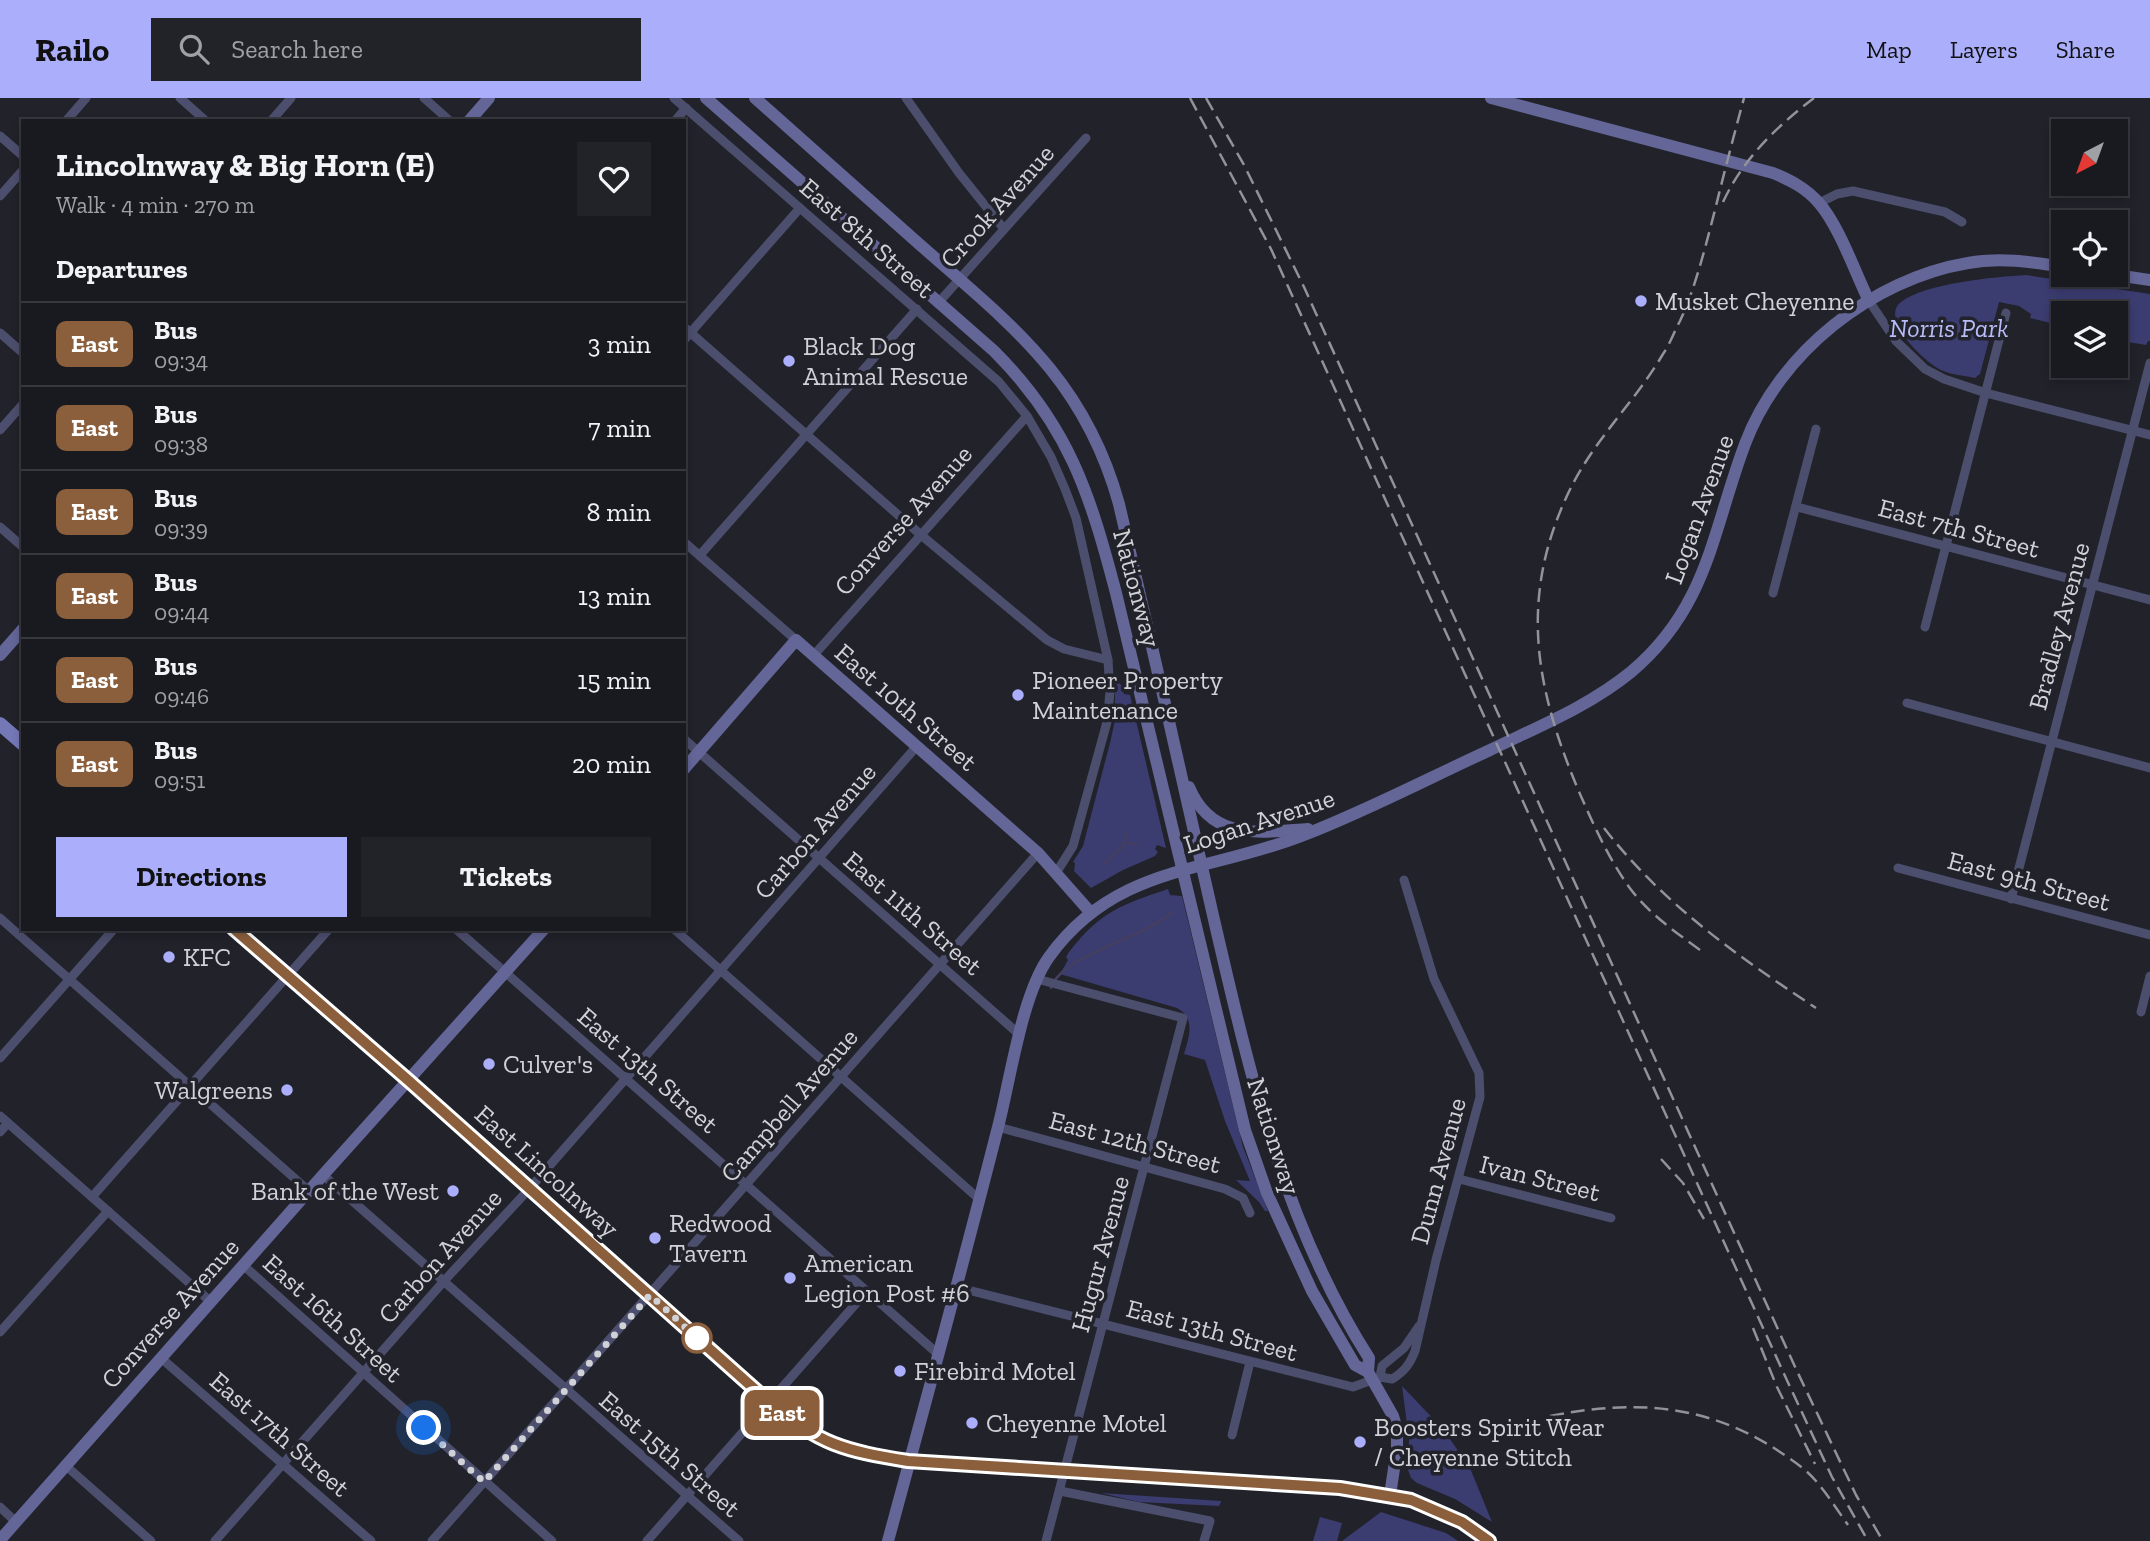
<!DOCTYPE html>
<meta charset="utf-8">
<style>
:root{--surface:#191a20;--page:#222329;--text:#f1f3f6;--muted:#9fa1a5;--line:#37383e;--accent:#abaffb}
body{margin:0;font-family:"Zilla Slab",serif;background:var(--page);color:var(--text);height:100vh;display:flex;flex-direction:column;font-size:26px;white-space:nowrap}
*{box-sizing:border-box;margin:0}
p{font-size:23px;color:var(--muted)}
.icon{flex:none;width:38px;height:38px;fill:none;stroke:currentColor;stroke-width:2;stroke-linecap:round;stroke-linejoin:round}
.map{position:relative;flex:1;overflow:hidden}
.side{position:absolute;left:21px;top:21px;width:665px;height:812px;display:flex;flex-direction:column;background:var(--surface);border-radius:0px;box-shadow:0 4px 10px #0003,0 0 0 2px var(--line)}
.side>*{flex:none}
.badge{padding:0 14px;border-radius:10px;font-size:24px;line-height:46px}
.needle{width:46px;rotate:221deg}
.fabs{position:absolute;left:2051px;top:21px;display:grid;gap:14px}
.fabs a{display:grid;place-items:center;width:77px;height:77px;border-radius:0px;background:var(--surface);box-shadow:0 4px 10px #0003,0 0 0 2px var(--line);font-size:35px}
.you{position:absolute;width:35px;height:35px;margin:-18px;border:5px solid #fff;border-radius:50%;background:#1a73e8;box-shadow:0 0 0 10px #1a73e833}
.map>.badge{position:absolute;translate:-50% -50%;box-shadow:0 0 0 4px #fff}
h2{padding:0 35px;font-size:26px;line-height:63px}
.round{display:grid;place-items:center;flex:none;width:74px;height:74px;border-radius:0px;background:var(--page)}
.summary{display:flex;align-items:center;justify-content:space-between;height:119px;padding:0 35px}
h1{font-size:33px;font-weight:700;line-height:52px}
.action{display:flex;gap:14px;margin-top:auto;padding:14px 35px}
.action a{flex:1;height:80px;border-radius:0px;background:var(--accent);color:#111;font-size:28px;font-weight:700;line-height:80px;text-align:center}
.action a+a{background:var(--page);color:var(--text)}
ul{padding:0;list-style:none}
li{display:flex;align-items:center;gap:21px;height:84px;padding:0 35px;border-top:2px solid var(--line)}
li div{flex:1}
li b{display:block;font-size:26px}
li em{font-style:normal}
li .badge{min-width:77px;font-weight:700;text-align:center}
header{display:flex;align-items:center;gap:42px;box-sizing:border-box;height:98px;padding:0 35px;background:var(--accent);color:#111}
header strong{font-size:33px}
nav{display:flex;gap:38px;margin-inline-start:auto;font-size:24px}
.search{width:490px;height:63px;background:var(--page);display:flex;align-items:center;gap:18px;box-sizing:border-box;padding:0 24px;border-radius:0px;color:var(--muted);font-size:26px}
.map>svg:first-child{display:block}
</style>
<header>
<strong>Railo</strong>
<div class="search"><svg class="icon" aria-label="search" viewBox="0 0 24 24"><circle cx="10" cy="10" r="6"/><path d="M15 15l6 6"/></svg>Search here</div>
<nav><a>Map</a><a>Layers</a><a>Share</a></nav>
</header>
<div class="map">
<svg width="2150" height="1443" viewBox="0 0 2150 1443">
<rect width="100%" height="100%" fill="#21222a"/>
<g fill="#3b3c70">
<path d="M2026,177L2150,196V243H2148L2146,247L2116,242V215H2063V228L2030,220L2031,216L2019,208L1999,204L1980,276L1975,280C1963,277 1950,277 1939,271C1924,263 1879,221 1901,204C1926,185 1994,179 2026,177Z"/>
<path d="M1118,584L1122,588L1124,596L1130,597L1166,750L1157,747L1155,751L1158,754L1155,758L1123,772L1091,790L1074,773L1075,765L1073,764L1083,748L1110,645L1115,622V585Z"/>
<path d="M1168,791L1170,797L1182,798L1243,1049L1268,1113H1265L1259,1104L1236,1082L1250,1083L1225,1023L1205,962L1184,956C1189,939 1196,920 1177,910L1060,876L1068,862L1066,859L1069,854C1101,813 1121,807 1168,791Z"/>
<path d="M1402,1288L1443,1331L1470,1370L1492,1424L1455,1401L1417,1385L1411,1380L1408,1372L1409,1341Z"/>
<path d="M1101,1395L1221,1403V1404L1219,1408L1139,1404Z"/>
<path d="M1381,1414L1446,1435L1458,1443H1342Z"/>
<path d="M1320,1419L1342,1425L1337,1443H1313Z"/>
</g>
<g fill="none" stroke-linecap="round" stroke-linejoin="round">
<g stroke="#443f60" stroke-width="2.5">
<path d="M1125,745L1137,746"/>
<path d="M1105,766L1123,748L1127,735"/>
<path d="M1051,890C1061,857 1143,841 1172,814"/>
</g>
<g stroke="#4c4e6d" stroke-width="9">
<path d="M180,0L206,23"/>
<path d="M424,0L450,23"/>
<path d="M674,0L999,284L1027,318L1051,359L1065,391L1076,420L1108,562L1110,594L1107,624L1073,748L1056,775"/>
<path d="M906,0L959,75L1004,131"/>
<path d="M66,23L86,0"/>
<path d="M271,23L291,0"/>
<path d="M675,23L686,10"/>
<path d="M0,38L23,58"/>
<path d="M0,98L23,72"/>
<path d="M1819,105L1837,96L1853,93L1945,114L1962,124"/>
<path d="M1869,203L1896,243L1925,271L1944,281L1986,295L2150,337"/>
<path d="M939,204L1086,40"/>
<path d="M684,229L921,437L1047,542L1064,551L1108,562"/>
<path d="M0,235L23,255"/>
<path d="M684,242L800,110"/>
<path d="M0,332L23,306"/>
<path d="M1797,409L2150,502"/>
<path d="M0,429L23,449"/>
<path d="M684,444L796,542"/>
<path d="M700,457L917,211"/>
<path d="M1773,495L1816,331"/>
<path d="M1925,529L2006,215"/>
<path d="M814,557L1027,318"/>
<path d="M1907,605L2150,670"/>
<path d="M684,641L1020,937"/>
<path d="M1898,770L2150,837"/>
<path d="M2011,801L2150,265"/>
<path d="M0,820L309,1093"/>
<path d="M456,831L938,1256"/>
<path d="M674,831L979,1101"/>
<path d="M1037,881L1183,920L1046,1443"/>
<path d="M2141,914L2150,878"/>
<path d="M0,960L114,831"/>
<path d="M0,1018L211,1204"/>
<path d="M998,1029L1225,1091L1243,1100L1250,1115"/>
<path d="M0,1034L8,1025"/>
<path d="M323,1077L739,1443"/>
<path d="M1459,1081L1611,1120"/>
<path d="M92,1099L329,831"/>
<path d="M243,1167L552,1443"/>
<path d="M956,1189L1353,1289L1380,1279L1382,1268L1404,1250L1419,1228"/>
<path d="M0,1234L108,1113"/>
<path d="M161,1260L371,1443"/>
<path d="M1380,1279L1392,1281C1404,1274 1410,1266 1415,1253L1436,1162L1480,999L1479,975L1434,881L1404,782"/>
<path d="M1232,1337L1250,1264"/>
<path d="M65,1367L151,1443"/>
<path d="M1060,1393L1210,1423L1204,1443"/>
<path d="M0,1409L16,1424"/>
<path d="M215,1443L444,1183L530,1090L917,648"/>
<path d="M432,1443L1038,755"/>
<path d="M647,1443L867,1193"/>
</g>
<g stroke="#636697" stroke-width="12">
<path d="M706,0L994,253C1069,328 1090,396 1116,495L1245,1032L1267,1095L1312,1193L1355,1267L1368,1274L1393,1318L1397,1332V1351L1390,1397"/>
<path d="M755,0C809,48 864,97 918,145C1011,227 1084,280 1119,406C1151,541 1181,678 1212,813C1248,968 1282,1124 1369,1260L1368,1274"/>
<path d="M1491,0L1773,75C1790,82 1806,90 1819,105C1839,128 1855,174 1869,203"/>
<path d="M469,23L489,0"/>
<path d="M2116,177L2150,182"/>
<path d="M0,557L23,531"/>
<path d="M684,671L796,542L1038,755L1091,815"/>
<path d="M1189,689C1212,744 1260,734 1308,731"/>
<path d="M0,1442L323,1077L544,831"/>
<path d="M888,1443C925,1307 962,1170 997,1033C1010,985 1021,898 1049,859C1116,766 1209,775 1304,737C1366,713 1427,681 1488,653C1537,629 1588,609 1631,574C1708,509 1712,434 1745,346C1779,255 1872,181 1968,165C2000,159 2031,164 2063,169"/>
</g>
<g stroke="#7578b7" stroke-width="14">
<path d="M0,626L23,646"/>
<path d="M234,831L409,983L769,1304C819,1346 845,1354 908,1363L1340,1390L1411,1402L1462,1424L1489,1443"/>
</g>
<g stroke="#929399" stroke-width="2.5" stroke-dasharray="14 7" stroke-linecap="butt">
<path d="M1190,0L1271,151L1785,1278L1832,1379L1868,1443"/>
<path d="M1206,0L1244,67L1304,189L1796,1271L1856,1397L1883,1443"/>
<path d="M1723,104C1743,61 1777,28 1814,0"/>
<path d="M1604,730C1662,805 1737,858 1816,910"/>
<path d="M1700,852C1674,833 1648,815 1629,789C1609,761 1594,728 1580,696C1537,595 1518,505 1566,400C1591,344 1633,307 1663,256C1670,246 1674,234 1680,223C1696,188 1705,150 1715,112C1724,75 1734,37 1744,0"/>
<path d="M1661,1061L1683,1085L1704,1121"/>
<path d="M1753,1230L1777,1289L1815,1366"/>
<path d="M1550,1318C1632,1302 1702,1305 1774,1350C1789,1360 1804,1369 1816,1383C1828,1397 1838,1413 1848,1427"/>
</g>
</g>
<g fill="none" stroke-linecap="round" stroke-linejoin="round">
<g stroke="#fff" stroke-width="16">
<path id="line" d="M234,831L409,983L769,1304C818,1346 845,1353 908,1363L1340,1390L1411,1402L1462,1424L1489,1443"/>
</g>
<use href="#line" stroke="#8b5e3c" stroke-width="10"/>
<path stroke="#d1d2d7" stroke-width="7" stroke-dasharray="0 12.6" d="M424,1330L484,1384L650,1197L697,1240"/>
</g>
<g fill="#abaffb" stroke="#21222a" stroke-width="2.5">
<circle cx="1641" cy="203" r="7"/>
<circle cx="789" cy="263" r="7"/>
<circle cx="1018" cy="597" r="7"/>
<circle cx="169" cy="859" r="7"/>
<circle cx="489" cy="966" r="7"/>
<circle cx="287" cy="992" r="7"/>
<circle cx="453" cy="1093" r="7"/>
<circle cx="655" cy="1140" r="7"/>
<circle cx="790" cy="1180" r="7"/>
<circle cx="900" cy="1273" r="7"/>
<circle cx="972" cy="1325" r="7"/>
<circle cx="1360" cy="1344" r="7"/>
</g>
<circle fill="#fff" stroke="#8b5e3c" stroke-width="3.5" cx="697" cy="1240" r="14"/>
<g text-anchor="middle" stroke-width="7" stroke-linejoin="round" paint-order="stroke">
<g font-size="26" fill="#d1d2d7" stroke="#21222a">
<text transform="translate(997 108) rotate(-48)" y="9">Crook Avenue</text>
<text transform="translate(867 140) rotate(41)" y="9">East 8th Street</text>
<text transform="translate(1699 411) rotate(-70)" y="9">Logan Avenue</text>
<text transform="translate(903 422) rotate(-48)" y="9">Converse Avenue</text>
<text transform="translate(1959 430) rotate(15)" y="9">East 7th Street</text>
<text transform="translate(1137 490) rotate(75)" y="9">Nationway</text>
<text transform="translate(2059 528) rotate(-75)" y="9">Bradley Avenue</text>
<text transform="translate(906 609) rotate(41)" y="9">East 10th Street</text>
<text transform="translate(1259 723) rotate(-18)" y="9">Logan Avenue</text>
<text transform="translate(815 733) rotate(-49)" y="9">Carbon Avenue</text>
<text transform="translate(2029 783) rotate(15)" y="9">East 9th Street</text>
<text transform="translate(913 815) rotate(41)" y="9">East 11th Street</text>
<text transform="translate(648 972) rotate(41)" y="9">East 13th Street</text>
<text transform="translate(789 1007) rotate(-49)" y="9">Campbell Avenue</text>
<text transform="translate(1274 1038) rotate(72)" y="9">Nationway</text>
<text transform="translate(1135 1044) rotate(15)" y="9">East 12th Street</text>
<text transform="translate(547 1073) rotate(42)" y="9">East Lincolnway</text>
<text transform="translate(1438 1073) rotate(-75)" y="9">Dunn Avenue</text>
<text transform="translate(1540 1080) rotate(14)" y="9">Ivan Street</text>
<text transform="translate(1100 1156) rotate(-75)" y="9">Hugur Avenue</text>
<text transform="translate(440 1158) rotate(-48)" y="9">Carbon Avenue</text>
<text transform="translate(170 1215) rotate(-48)" y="9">Converse Avenue</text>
<text transform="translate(333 1220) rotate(42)" y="9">East 16th Street</text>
<text transform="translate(1212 1232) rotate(15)" y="9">East 13th Street</text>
<text transform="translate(280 1336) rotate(41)" y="9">East 17th Street</text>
<text transform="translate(670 1356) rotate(41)" y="9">East 15th Street</text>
</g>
<g font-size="26" fill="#d1d2d7" stroke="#21222a" text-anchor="start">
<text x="1655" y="212">Musket Cheyenne</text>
<text x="803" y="257">Black Dog<tspan x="803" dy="30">Animal Rescue</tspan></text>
<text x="1032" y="591">Pioneer Property<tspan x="1032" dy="30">Maintenance</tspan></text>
<text x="183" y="868">KFC</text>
<text x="503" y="975">Culver's</text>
<text x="273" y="1001" text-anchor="end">Walgreens</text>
<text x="439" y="1102" text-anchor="end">Bank of the West</text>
<text x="669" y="1134">Redwood<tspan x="669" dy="30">Tavern</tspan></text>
<text x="804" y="1174">American<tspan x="804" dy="30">Legion Post #6</tspan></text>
<text x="914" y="1282">Firebird Motel</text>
<text x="986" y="1334">Cheyenne Motel</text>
<text x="1374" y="1338">Boosters Spirit Wear<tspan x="1374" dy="30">/ Cheyenne Stitch</tspan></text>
</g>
<g font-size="26" font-style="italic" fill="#b7bbf8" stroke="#21222a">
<text x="1949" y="239">Norris Park</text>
</g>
</g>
</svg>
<div class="fabs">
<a><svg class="needle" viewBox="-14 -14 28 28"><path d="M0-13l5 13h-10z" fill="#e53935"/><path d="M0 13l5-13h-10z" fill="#9fa1a5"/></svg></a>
<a><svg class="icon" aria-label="locate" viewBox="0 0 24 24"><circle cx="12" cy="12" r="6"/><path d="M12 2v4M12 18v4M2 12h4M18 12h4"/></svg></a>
<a><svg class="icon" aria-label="layers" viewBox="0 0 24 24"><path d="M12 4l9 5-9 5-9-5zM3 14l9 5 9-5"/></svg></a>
</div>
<div class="you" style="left:424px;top:1330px"></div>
<b class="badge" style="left:782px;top:1315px;background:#8b5e3c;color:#fff">East</b>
<section class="side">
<div class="summary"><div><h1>Lincolnway &amp; Big Horn (E)</h1><p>Walk · 4 min · 270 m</p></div><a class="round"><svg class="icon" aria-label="heart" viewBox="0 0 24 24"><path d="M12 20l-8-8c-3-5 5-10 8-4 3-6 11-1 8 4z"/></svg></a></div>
<h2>Departures</h2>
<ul>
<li><span class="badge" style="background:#8b5e3c;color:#fff">East</span><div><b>Bus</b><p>09:34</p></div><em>3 min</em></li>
<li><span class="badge" style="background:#8b5e3c;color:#fff">East</span><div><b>Bus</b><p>09:38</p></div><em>7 min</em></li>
<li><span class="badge" style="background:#8b5e3c;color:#fff">East</span><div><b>Bus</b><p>09:39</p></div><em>8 min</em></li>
<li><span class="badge" style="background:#8b5e3c;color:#fff">East</span><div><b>Bus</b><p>09:44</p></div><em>13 min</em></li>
<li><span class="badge" style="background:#8b5e3c;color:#fff">East</span><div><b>Bus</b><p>09:46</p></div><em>15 min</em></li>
<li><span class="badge" style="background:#8b5e3c;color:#fff">East</span><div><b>Bus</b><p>09:51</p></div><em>20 min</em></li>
</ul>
<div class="action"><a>Directions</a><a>Tickets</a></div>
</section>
</div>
